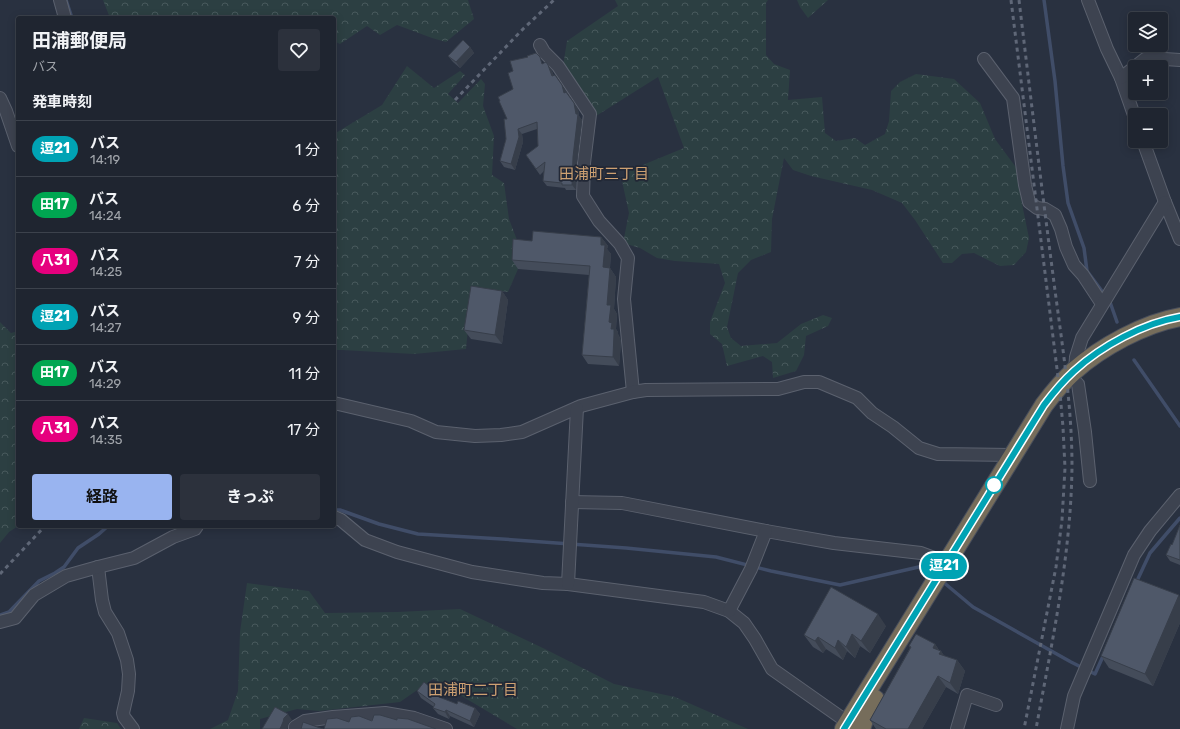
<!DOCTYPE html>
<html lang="ja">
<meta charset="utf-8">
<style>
:root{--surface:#1f2530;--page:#2c313c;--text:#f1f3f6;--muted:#a1a5ab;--line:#3c424c;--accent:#99b4f0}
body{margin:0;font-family:Rubik,"Noto Sans JP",sans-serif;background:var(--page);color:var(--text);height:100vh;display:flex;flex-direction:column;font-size:15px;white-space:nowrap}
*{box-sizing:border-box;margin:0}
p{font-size:13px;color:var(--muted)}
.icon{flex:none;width:22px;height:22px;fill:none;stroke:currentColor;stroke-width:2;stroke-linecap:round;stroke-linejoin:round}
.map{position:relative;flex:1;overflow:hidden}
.drawer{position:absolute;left:16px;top:16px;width:320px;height:512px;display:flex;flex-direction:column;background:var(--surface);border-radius:4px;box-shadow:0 2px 10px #0003,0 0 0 1px var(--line)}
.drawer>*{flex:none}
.badge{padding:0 8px;border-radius:13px;font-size:14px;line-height:26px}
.fabs{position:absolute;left:1128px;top:12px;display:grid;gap:8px}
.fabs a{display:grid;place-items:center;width:40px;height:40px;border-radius:4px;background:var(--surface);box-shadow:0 2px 10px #0003,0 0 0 1px var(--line);font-size:20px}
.map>.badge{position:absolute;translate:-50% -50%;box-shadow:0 0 0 2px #fff}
h2{padding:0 16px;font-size:15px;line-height:36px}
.round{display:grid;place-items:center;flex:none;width:42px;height:42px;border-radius:4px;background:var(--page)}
.summary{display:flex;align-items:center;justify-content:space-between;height:68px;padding:0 16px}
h1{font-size:19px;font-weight:700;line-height:30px}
.cta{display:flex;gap:8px;margin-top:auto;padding:8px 16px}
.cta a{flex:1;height:46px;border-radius:4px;background:var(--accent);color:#111;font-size:16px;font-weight:700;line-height:46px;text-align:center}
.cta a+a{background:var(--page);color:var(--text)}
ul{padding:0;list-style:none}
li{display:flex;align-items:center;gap:12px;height:56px;padding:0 16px;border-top:1px solid var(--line)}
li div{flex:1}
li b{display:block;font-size:15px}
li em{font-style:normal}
li .badge{min-width:44px;font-weight:700;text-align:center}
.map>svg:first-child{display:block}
</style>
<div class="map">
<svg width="1180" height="729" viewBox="0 0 1180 729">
<defs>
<pattern id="forest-crowns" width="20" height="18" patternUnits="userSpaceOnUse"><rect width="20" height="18" fill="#2c3f42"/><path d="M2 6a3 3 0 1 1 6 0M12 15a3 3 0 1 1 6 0" fill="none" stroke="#48595c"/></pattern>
</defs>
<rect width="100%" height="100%" fill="#293140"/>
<g fill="url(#forest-crowns)">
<path d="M103,0H468L474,19L446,42L432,38L397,25L380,35L367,26L340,44L334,41V18H110Z"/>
<path d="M615,0H768L766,3V55L774,64L790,70L788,100L822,97L825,133L836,141L855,138L865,145L885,134L889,121L891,91L900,82L916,74L954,79L980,103L995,139L1018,170L1021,199L1029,238L1026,252L1014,265L1000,266L974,253L962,254L952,263H943L915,220L902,203L872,190L811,176L793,170L784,158L772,219L771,252L751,260L738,273L727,327L731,338L741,346L777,343L801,324L823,315L832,318L828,326L806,336L804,355L796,371L773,378L772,362L763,356L727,366L722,344L710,334V322L725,283L719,264L675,261L657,258L640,248L623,243L629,213L622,181L629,178L628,171L684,148L658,77L596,116L563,66L567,41L618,6Z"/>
<path d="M797,0H828L808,18L800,7Z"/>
<path d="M407,66L434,88L460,71L465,75L448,94L458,103L481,79L485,84L483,106L494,136L492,175L504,183L509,219L520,248L518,269L508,292L472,287L466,349L414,354L342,350H334V162L337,158L334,152V134L382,105Z"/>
<path d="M0,322L11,333L18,331V526L9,532L0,543Z"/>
<path d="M247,583L309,591L325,613L397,612L460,609L545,649L614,684L675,697L748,729H517L433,679L400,702L319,711L297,709L260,719V729H210L228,720L238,691L240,632Z"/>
<path d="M84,718L117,723L121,729H79Z"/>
</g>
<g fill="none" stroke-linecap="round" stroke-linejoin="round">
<g stroke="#404d68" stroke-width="3.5">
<path d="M66,0L72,18"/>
<path d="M1044,0L1055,81L1063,166L1068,203L1084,248L1087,271L1110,302L1117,322"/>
<path d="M1134,360L1180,426"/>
<path d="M334,510H340L379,524L418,534L502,539L626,548L716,557L771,571L840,585L923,566L934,575"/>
<path d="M942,581L973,607L1071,662L1095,674L1104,654"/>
<path d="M1136,583L1150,553L1180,518"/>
<path d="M0,615L9,612L39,581L55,573L64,567L78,548L99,534L108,526"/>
</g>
<g stroke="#5b616e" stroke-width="14">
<g id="minor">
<path d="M60,0L65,18"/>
<path d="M1088,0L1107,49L1121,78L1135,118"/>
<path d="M540,45L544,52L558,66L590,114L584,163L583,196L599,221L620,244L628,258L624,299L633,392"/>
<path d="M984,59L1013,98L1025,185L1029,202L1037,208L1045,209L1055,215L1061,229L1066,247L1074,265L1083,275L1102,304"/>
<path d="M1121,78L1145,59L1150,58L1180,60"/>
<path d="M0,98L6,111L18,146"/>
<path d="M1143,141L1165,202L1180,239"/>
<path d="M1075,370L1076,357L1082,338L1165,202"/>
<path d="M1078,384L1085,432L1090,481"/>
<path d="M334,403L411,421L436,432L475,436L501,435L522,432L581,406L633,392L646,390L778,389L804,382H819L857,398L872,413L893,427L919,448L938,454L1012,455"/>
<path d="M572,502L622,503L766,531L834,543L921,553L937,559L956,570"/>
<path d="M334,517L341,520L365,540L397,552L472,572L543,583L568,584L704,602L729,611L744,623L755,639L772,669L853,726"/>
<path d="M98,567L102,600L105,612L118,633L127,660L129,674L128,691L123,713L124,717L133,729"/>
<path d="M568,584L577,408"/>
<path d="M729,611L751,569L766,531"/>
<path d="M0,622L15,618L34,595L66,576L98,567L134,558L173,537L195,529L197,526"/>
<path d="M295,729V727L305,721L333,717L385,713L414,718L446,729"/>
<path d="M957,729L967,695L996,705"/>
<path d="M1067,729L1074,696L1134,555L1150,531L1180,495"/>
</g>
</g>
<g stroke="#484e5b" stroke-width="20">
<g id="highway">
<path d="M844,729L1044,405C1053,393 1063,381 1074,371C1101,347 1145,323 1180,317"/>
<path d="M861,729L864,720L875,699"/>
</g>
</g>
<use href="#minor" stroke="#3d4350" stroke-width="12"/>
<use href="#highway" stroke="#766d5b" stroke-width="18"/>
<g stroke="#5f6777" stroke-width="3" stroke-dasharray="4 4" stroke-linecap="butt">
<path d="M1011,0L1060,393L1063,427L1065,468L1062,520L1056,567L1024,729"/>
<path d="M1019,0C1030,92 1041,183 1053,275C1061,338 1072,402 1072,466C1071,555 1052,642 1036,729"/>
<path d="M455,100L523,29L554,0"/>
<path d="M0,574L45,526"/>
</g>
</g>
<g fill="#444c5a">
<path d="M470,47L474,53L460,68L453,62L448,56Z"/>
<path d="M544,63L552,71L554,76L566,91L578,109L579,116L582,120L577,162L576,190H566L565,188L547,186L543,181L544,171L540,175L526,155L538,146L537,129L522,134L523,142L515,170L504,167L500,161L506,139L507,119L513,89Z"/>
<path d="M601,237L608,246L607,249L611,254L610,268L616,277L614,309L617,314L616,329L618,332V334L620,338L621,343L619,366L588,364L582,355L589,275L518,269L512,260L532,241Z"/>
<path d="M502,291L508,300L502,344L471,339L464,330Z"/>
<path d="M1180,525V565L1170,561L1166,555L1172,545Z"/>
<path d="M1180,597V623L1153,686L1109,668L1101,656Z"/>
<path d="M886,626L870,653L860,646L855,658L847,651L843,660L826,649L823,653L813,647L804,635Z"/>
<path d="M935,644L939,650L941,651L944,656L957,660L965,671L958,694L946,687L922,729H876L870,720L910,648L909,646Z"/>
<path d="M417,691L441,698L457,704L475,708L480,714L474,727L450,716L449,719L438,714L433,708L434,707L421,698Z"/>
</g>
<g fill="#373e4a">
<path d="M470,47L474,53L460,68L456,62Z"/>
<path d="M548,65L552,71L556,82L552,76Z"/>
<path d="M555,75L566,91L568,98L564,93Z"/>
<path d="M566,92L578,109L579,116L582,120L577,162L576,190L572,185L573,157L576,114Z"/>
<path d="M518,129L522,134L523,142L515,170L511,164Z"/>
<path d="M601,237L608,246L607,249L611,254L609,276L603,267L601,245Z"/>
<path d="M610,268L616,277L614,309L617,314L616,329L618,332V334L620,338L621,343L619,366L613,357L609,322L607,305Z"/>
<path d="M502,291L508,300L502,344L495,335Z"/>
<path d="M1179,595L1180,597V623L1153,686L1145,674Z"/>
<path d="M878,614L886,626L870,653L861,641Z"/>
<path d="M852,634L860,646L855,658L846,647Z"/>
<path d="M818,637L826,649L823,653L815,641Z"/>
<path d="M838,640L847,651L843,660L835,648Z"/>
<path d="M935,644L940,652L941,651L948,661L946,665L933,648Z"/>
<path d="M957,660L965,671L958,694L950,683Z"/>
<path d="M938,676L946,687L922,729H908Z"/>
<path d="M436,692L441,698L434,695Z"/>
<path d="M475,708L480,714L474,727L470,721Z"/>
<path d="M446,710L450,716L449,719L445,712Z"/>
<path d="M288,714L292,720L288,724V728L287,729H280L284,718Z"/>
</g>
<g fill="#4f5869" stroke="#373e4a">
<path d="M463,40L470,47L456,62L448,56Z"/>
<path d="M536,53L540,57L542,64L546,62L548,65L552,76L555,75L562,85L564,93L566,92L574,103L576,114H578L573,157L572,185H562V183L543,181L545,162L536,169L526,155L538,146L537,122L518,129L519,137L511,164L500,161L506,139L504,119H507L499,101H500L498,97L513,89L508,73L513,71L510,61L528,57L527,56Z"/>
<path d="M533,231L601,237V245H605L603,267L610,268L607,305H611L609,322L612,323L611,329H614V334L613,357L582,355L590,266L512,260L513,239L532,241Z"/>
<path d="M471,286L502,291L495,335L464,330Z"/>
<path d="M1180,525V560L1166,555L1171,544L1172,545Z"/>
<path d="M1134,578L1179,595L1145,674L1101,656Z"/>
<path d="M831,587L878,614L861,641L852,634L846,647L838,640L835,648L818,637L815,641L804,635Z"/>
<path d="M916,634L935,644L933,648L941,651L939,654L957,660L950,683L938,676L908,729H886L870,720L911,647L909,646Z"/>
<path d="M424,682L436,692L434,695L457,704L458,701L475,708L470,721L446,710L445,712L433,708L435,704L417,691Z"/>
<path d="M275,707L288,714L284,718L283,722L280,729H262Z"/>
<path d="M374,715H380L397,720V718L408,719L436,729H324L327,719L337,718L349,722L351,717L359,716L372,721Z"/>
<path d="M303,722L323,729H301Z"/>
</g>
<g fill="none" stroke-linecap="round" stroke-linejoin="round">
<g stroke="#fff" stroke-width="9">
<path id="line" d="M844,729L1044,405C1053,393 1063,381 1074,371C1101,346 1144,323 1180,317"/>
</g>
<use href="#line" stroke="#00a3b4" stroke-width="6"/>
</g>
<circle fill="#fff" stroke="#00a3b4" stroke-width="2" cx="994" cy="485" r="8"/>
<g text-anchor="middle" stroke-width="3.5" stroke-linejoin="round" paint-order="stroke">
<g font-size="15" fill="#cea172" stroke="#222836">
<text x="604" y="179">田浦町三丁目</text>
<text x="473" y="695">田浦町二丁目</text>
</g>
</g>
</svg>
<div class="fabs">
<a><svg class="icon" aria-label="layers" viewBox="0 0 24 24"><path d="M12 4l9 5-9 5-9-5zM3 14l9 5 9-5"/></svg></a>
<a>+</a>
<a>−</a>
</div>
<b class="badge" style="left:944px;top:566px;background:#00a3b4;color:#fff">逗21</b>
<section class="drawer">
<div class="summary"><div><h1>田浦郵便局</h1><p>バス</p></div><a class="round"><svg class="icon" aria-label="heart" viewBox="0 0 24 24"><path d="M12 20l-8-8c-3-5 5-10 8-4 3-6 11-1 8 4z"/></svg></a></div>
<h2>発車時刻</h2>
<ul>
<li><span class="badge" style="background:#00a3b4;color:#fff">逗21</span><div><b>バス</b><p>14:19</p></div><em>1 分</em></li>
<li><span class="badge" style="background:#00a651;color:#fff">田17</span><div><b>バス</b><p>14:24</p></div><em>6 分</em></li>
<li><span class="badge" style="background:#e6007e;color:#fff">八31</span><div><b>バス</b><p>14:25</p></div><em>7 分</em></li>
<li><span class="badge" style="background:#00a3b4;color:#fff">逗21</span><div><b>バス</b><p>14:27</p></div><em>9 分</em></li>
<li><span class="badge" style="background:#00a651;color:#fff">田17</span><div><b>バス</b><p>14:29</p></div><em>11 分</em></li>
<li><span class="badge" style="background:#e6007e;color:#fff">八31</span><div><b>バス</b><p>14:35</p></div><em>17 分</em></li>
</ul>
<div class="cta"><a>経路</a><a>きっぷ</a></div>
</section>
</div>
